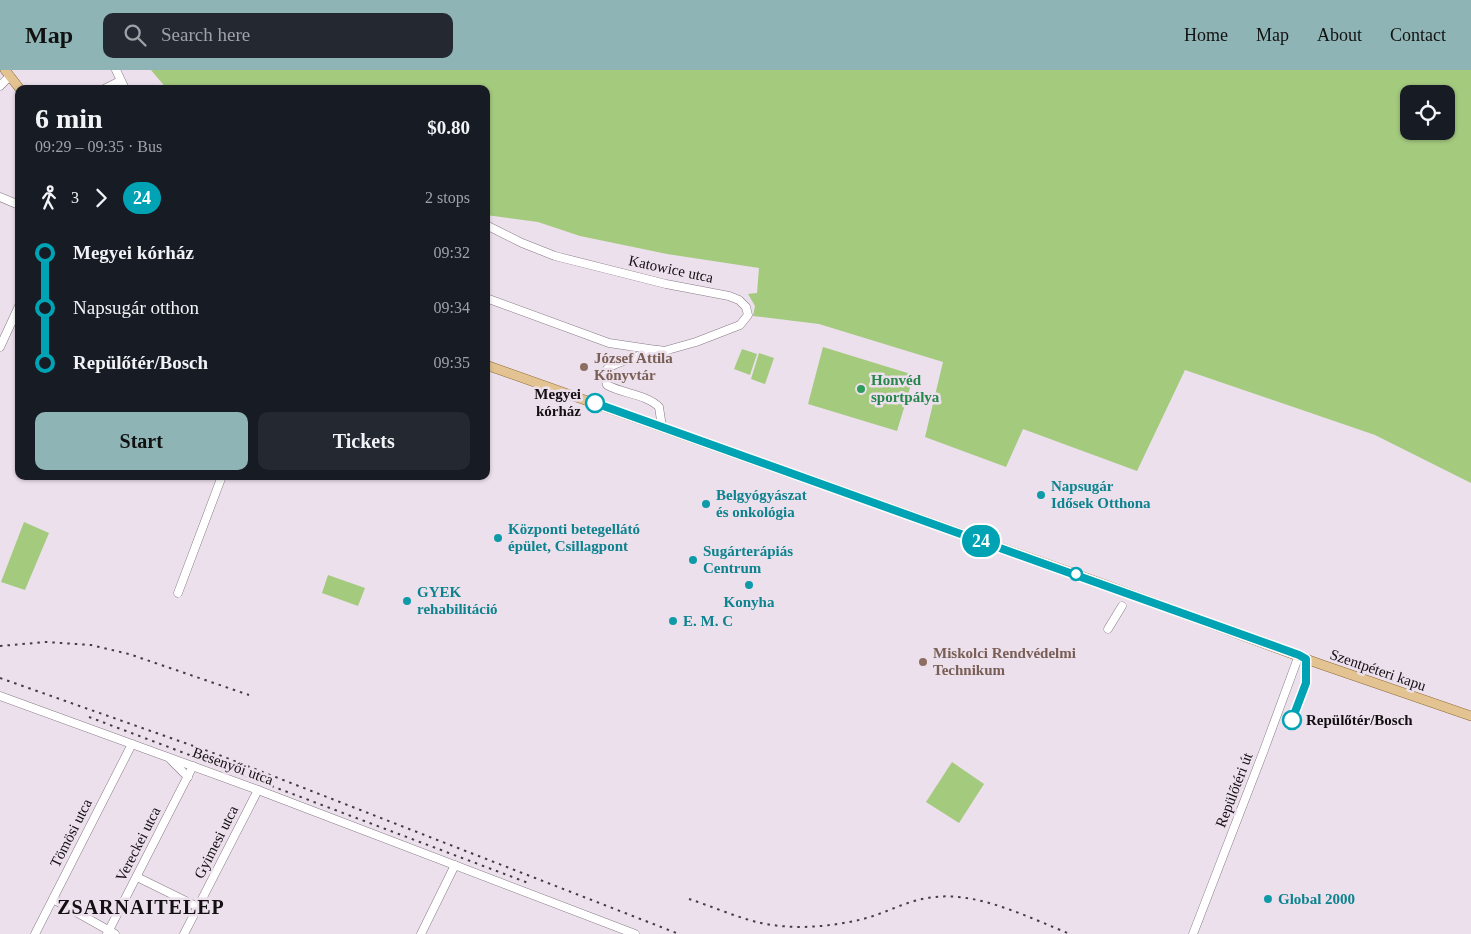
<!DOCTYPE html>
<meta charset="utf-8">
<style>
:root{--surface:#171b24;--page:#242831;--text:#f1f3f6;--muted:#9ea1a6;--accent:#8fb4b6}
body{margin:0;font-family:Georgia,serif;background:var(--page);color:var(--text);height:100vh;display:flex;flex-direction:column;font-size:19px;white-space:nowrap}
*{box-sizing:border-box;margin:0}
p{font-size:16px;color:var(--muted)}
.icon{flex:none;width:28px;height:28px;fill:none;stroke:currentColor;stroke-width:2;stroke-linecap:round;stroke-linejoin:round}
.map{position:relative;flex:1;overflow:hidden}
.details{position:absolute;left:15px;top:15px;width:475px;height:395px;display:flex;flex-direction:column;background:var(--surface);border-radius:10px;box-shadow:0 1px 4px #0004}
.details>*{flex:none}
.badge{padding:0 10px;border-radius:16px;font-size:18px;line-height:32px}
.controls{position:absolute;left:1400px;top:15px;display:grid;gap:10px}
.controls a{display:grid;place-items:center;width:55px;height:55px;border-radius:10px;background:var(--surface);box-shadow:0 1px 4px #0004;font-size:25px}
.map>.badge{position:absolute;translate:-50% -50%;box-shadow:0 0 0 2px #fff}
.legs{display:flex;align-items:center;gap:8px;height:55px;padding:0 20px;font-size:16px}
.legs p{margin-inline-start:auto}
.head{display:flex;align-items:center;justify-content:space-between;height:85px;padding:0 20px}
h1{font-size:28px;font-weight:800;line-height:38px}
.cta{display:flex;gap:10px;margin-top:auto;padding:10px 20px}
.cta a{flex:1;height:58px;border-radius:10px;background:var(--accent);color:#111;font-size:20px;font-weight:800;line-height:58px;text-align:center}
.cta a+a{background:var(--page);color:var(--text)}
ul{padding:0 20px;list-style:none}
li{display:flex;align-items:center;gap:18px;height:55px;font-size:19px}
li i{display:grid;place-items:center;width:8px;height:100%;margin:0 6px;background:currentColor}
li i::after{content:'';width:12px;height:12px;margin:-6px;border:4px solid;border-radius:50%;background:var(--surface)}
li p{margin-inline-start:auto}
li:first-child i{background:linear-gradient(#0000 50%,currentColor 0)}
li:last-child i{background:linear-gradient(currentColor 50%,#0000 0)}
header{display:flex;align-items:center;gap:30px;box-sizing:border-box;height:70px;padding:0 25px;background:var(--accent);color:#111}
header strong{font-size:24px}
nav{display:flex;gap:28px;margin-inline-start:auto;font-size:18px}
.search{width:350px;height:45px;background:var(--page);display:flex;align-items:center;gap:12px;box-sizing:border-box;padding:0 18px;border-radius:10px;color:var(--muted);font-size:19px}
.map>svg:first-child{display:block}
</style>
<header>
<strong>Map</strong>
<div class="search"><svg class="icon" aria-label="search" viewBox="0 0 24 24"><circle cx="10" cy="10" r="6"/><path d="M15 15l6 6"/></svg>Search here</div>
<nav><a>Home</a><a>Map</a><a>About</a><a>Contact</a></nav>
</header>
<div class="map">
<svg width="1471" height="864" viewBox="0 0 1471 864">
<rect width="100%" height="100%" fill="#ece0ec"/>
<g fill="#a4ca7e" fill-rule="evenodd">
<path d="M151,0H1471V413L1375,365L1185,300L1137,401L1023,359L1006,397L925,367L943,292L819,254L753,246L755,236L748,224L757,223L759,198L667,184L580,166L538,152L486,145V19H167ZM1409,24H1446V61H1409Z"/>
<path d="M823,277L914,305L897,361L808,334Z"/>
<path d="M742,279L757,284L750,305L734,299Z"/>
<path d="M759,283L774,288L765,314L751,309Z"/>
<path d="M24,452L49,463L25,520L1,512Z"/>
<path d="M328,505L365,518L358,536L322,523Z"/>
<path d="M952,692L984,714L959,753L926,732Z"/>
</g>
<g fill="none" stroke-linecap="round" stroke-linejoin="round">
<g stroke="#867b86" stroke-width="9">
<g id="minor">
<path d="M116,0L125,19"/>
<path d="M0,16L10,6"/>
<path d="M104,19L120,11"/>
<path d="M0,127L19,135"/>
<path d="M486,155L522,173L555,186L666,214L729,226L739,230L746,237L748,245L740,255L696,272L664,281L658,280C648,283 613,293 607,299C603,304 606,310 607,315C623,324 646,324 659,337L662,357"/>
<path d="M486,228L609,273L656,280"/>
<path d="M0,277L19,236"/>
<path d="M178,523L222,406"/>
<path d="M1108,559L1122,536"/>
<path d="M0,626L258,720L635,864"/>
<path d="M171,690L188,707"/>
<path d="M137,807L198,837"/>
<path d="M53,829L115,864"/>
<path d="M35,864L132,674"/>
<path d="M107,864L193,696"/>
<path d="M184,864L258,720"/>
<path d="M421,864L455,795"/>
<path d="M1193,864L1264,680L1299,585"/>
</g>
</g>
<g stroke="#8e6a35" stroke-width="10">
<g id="major">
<path d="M5,0L20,19"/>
<path d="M486,295L1092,510L1317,593L1471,646"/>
</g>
</g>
<use href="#minor" stroke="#fff" stroke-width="8"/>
<use href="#major" stroke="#e3c391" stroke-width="9"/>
<g stroke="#433d43" stroke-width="2" stroke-dasharray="2.5 5" stroke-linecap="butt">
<path d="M0,576L46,572L91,575L129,584L249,625"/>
<path d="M0,608L219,685L679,864"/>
<path d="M89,647L531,814"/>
<path d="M689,829C711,836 738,848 761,853C794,860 830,857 863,849C887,843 909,829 935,827C979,822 1030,848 1070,864"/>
</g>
</g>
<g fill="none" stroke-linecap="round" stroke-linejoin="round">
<g stroke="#fff" stroke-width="11">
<path id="line-1" d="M595,333L1299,585L1306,589V613L1292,650"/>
</g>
<use href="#line-1" stroke="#00a3b4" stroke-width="8"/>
</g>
<g fill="#8d6e63" stroke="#ece0ec" stroke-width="2">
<circle cx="584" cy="297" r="5"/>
<circle cx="923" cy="592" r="5"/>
</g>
<circle fill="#2e9e5b" stroke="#ece0ec" stroke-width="2" cx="861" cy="319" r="5"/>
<g fill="#fff" stroke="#00a3b4" stroke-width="2.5">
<circle cx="595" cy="333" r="9"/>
<circle cx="1076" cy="504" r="6"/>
<circle cx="1292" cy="650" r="9"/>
</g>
<g fill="#0f9aa8" stroke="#ece0ec" stroke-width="2">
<circle cx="1041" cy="425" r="5"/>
<circle cx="706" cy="434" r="5"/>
<circle cx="498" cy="468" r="5"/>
<circle cx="693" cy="490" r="5"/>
<circle cx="749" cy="515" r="5"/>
<circle cx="407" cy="531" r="5"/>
<circle cx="673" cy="551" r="5"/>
<circle cx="1268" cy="829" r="5"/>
</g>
<g text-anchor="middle" stroke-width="5" stroke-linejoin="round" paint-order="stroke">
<g font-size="15" fill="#130f13" stroke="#ece0ec">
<text transform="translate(671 199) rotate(12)" y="5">Katowice utca</text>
<text transform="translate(1378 600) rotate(19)" y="5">Szentpéteri kapu</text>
<text transform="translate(233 696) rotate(20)" y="5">Besenyői utca</text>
<text transform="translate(1234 720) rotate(-69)" y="5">Repülőtéri út</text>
<text transform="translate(71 763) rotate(-63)" y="5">Tömösi utca</text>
<text transform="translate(216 772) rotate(-63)" y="5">Gyimesi utca</text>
<text transform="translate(138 774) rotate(-63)" y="5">Vereckei utca</text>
</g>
<g font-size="15" font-weight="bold" fill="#785e54" stroke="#ece0ec" text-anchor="start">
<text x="594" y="293">József Attila<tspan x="594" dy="17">Könyvtár</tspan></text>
<text x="933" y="588">Miskolci Rendvédelmi<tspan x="933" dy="17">Technikum</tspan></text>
</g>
<g font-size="15" font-weight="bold" fill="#27864d" stroke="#ece0ec" text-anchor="start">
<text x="871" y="315">Honvéd<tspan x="871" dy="17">sportpálya</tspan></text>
</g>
<g font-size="15" font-weight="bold" fill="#130f13" stroke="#ece0ec" text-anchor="end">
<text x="581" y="329">Megyei<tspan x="581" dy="17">kórház</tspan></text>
<text x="1306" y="655" text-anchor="start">Repülőtér/Bosch</text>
</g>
<g font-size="15" font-weight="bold" fill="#0d838f" stroke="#ece0ec" text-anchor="start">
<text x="1051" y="421">Napsugár<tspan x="1051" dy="17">Idősek Otthona</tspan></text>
<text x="716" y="430">Belgyógyászat<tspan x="716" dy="17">és onkológia</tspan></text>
<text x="508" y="464">Központi betegellátó<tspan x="508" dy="17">épület, Csillagpont</tspan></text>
<text x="703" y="486">Sugárterápiás<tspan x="703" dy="17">Centrum</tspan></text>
<text x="417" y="527">GYEK<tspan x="417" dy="17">rehabilitáció</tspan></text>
<text x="749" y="537" text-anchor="middle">Konyha</text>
<text x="683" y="556">E. M. C</text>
<text x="1278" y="834">Global 2000</text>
</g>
<g font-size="20" font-weight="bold" letter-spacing="1" fill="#130f13" stroke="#ece0ec">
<text x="141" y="844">ZSARNAITELEP</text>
</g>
</g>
</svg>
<div class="controls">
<a><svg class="icon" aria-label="locate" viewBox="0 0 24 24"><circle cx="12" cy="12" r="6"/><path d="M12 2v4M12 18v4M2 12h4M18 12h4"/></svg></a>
</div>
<b class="badge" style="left:981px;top:471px;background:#00a3b4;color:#fff">24</b>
<section class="details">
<div class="head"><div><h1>6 min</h1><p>09:29 – 09:35 · Bus</p></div><b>$0.80</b></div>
<div class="legs"><svg class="icon" aria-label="walk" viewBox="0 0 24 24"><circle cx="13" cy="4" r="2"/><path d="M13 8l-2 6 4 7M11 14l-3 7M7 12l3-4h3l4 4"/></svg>3<svg class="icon" aria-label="forward" viewBox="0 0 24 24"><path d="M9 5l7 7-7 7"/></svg><b class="badge" style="background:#00a3b4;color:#fff">24</b><p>2 stops</p></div>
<ul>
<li><i style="color:#00a3b4"></i><b>Megyei kórház</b><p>09:32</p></li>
<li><i style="color:#00a3b4"></i><span>Napsugár otthon</span><p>09:34</p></li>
<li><i style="color:#00a3b4"></i><b>Repülőtér/Bosch</b><p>09:35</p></li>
</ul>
<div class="cta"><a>Start</a><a>Tickets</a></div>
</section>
</div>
